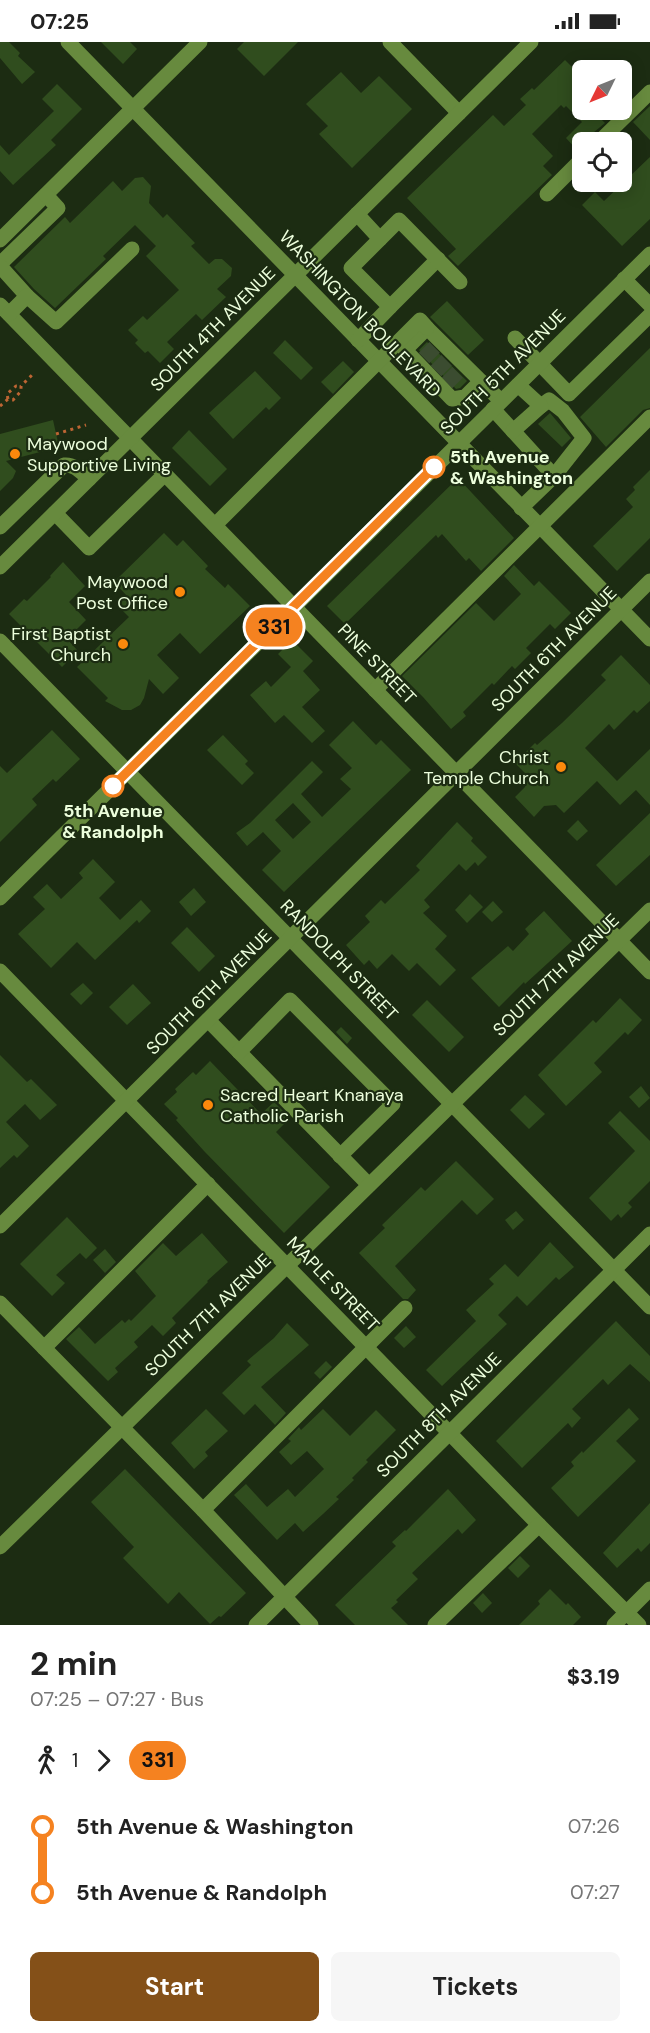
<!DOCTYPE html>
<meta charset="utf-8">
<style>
:root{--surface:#fff;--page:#f6f6f6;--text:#222;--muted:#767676;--accent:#845018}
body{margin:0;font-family:"DM Sans",sans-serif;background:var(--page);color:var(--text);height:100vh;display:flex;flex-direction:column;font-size:22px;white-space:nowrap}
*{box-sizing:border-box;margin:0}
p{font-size:20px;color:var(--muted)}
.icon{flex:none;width:33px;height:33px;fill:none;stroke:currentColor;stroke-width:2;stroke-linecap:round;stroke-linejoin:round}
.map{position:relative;height:1583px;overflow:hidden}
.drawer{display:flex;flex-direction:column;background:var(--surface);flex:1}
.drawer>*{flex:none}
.badge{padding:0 12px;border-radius:20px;font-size:21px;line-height:39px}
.needle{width:39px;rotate:227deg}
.controls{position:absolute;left:572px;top:18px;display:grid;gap:12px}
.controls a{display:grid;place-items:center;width:60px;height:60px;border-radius:9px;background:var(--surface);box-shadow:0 3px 15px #0003;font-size:30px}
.map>.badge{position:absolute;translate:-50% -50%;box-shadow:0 0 0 3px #fff}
.legs{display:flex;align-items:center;gap:9px;height:66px;padding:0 30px;font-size:20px}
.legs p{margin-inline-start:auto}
.headline{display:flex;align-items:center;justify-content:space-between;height:102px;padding:0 30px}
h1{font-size:33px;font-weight:700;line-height:45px}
.action{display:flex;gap:12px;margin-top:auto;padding:12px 30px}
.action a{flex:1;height:69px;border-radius:9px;background:var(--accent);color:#fff;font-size:24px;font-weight:700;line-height:69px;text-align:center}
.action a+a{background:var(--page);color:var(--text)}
ul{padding:0 30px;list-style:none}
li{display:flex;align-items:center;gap:21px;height:66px;font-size:22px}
li i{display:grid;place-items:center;width:9px;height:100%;margin:0 8px;background:currentColor}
li i::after{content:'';width:15px;height:15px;margin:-8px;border:4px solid;border-radius:50%;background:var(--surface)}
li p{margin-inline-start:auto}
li:first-child i{background:linear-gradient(#0000 50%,currentColor 0)}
li:last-child i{background:linear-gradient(currentColor 50%,#0000 0)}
.status{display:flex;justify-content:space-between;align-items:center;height:42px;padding:0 30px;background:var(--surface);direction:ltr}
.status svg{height:16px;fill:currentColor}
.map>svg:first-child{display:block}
</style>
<div class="status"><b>07:25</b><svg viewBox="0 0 49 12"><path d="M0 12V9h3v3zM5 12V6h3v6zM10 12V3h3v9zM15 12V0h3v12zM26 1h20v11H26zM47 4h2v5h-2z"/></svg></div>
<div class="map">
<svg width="650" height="1583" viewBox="0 0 650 1583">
<rect width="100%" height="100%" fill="#1c2c12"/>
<g fill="#304d1e" fill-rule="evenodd">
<path d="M0,0H9L20,11L18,14L35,30L22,42L0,16Z"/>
<path d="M101,0H130L137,7L123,22Z"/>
<path d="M244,0H298L264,34L237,7Z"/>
<path d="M565,18L582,35V44L573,53L582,62V68H588L591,71L593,69L605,81L582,100L577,108L566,96L582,80L566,64L564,66L561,63L532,92L553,114L543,124L552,133L458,224L448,214L456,207L407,156L493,73L504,84L526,63L520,57L532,46L534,48Z"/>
<path d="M341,30L361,51L379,34L412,67L352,126L319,92L328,84L306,62Z"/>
<path d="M57,42L82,67L51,98L56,103L13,143L0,129V103L9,113L54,69L42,57Z"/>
<path d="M650,64V98L633,80Z"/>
<path d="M650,115V177L622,204L582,163L595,150L604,159Z"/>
<path d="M143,135L151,144L149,161L163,176L167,172L195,201L191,204L209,222L215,217H222L232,226L231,234L217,247L226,255L202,278L196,272L167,300L174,307L160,321L148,309L145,311L135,301L138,298L128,288L143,274L147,278L179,248L146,214L156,204L135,183L103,214L106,217L55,266L34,247L14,225L65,175L70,181L113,139L122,149L135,136Z"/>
<path d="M447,259L484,298L468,313L430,275Z"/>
<path d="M285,298L313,326L301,338L273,311Z"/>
<path d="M427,300L467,339L460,346L456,347L419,308Z"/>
<path d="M650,306V366L643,368L606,405L580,375Z"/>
<path d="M343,319L354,330L333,352L321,340Z"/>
<path d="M255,329L281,356L269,368L266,365L233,397L209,371Z"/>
<path d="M550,371L571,396L562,405L538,382Z"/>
<path d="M53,378L59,405L6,419L16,429L13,436L0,449V392Z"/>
<path d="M189,388L227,427L210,444L172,406Z"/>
<path d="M650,428V496L617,529L593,504L633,465L626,457L635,448L633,445Z"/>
<path d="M458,436L514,496L481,529L469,516L466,519L442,492L438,496L436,493L345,582L327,564Z"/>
<path d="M164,491L177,504L183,498L208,524L205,527L225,546L228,542L250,564L200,612L180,591L157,613L179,636L163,652L149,637L144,656L140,663L131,668H122L105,659L108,656L77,625L129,575L117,563L127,554L114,540Z"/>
<path d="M63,520L85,544L69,560L86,578L67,597L78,609L62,625L9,572L24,557L27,559L51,535L50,534Z"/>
<path d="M514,523L534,544L539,539L571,571L555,587L550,582L526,606L531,611L515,627L512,624L494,643L492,641L463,670L466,674L451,687L423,655L402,634L476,561L494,579L521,552L504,534Z"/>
<path d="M292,598L313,619L303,629L320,648L302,665L325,689L312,701L284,673L275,681L250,653L266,639L271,645L291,625L278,612Z"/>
<path d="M621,613L650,643V659L637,671L634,668L614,688L609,682L585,706L617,739L650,707V763L636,748L620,763L597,739L564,771L556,763L544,764L534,775L515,755L525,745L526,732L515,721L535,701L537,703L562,681L606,638L601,633Z"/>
<path d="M353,679L376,703L381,698L411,728L284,850L262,828L281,809L263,790L247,804L236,791L250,781L312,719L323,730L301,752L322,775L351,747L340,737L352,726L329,703ZM293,761L311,780L293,797L275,778Z"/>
<path d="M52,688L80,717L56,740L53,737L32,757L37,763L0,800V724L7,731Z"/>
<path d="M223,693L248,719L245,722L254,731L242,743L207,708Z"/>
<path d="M650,771V813L616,844L596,823Z"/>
<path d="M578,778L588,789L577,799L567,789Z"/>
<path d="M457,780L473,796L471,799L487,815L478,824L475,820L466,829L459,822L424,858L430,865L423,871L447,894L435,907L456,928L440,944L417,921L409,929L392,912L377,927L369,918L364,923L346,903L370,880L365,874L381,858L385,862L420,828L416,824Z"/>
<path d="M93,817L115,840L99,856L120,878L141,858L151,869L139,881L137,878L95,918L77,900L51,926L18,892L45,867L33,855L47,842L61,857L83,836L79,831Z"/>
<path d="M194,846L206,860L191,874L179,860Z"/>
<path d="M470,852L483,865L467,881L455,868Z"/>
<path d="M493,859L503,870L492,880L482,870Z"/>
<path d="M544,869L572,899L525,942L524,940L499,965L471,936L508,904L513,909L529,892L525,887Z"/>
<path d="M187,885L215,914L199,930L171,901Z"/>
<path d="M83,941L93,951L81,963L70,952Z"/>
<path d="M133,942L151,961L127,983L109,965Z"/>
<path d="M620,956L642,978L628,993L625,990L594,1021L602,1030L566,1064L538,1033L593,978L596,981Z"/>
<path d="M427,958L464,995L449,1010L412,973Z"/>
<path d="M341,985L352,996L347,1002L336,990Z"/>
<path d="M0,1013L27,1040L31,1037L57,1063L40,1078L25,1062L6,1080L29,1104L17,1116L14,1113L0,1126Z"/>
<path d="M210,1019L261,1072L274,1060L290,1076L276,1090L330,1145L284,1191L204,1109L176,1078L178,1076L164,1062L177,1050L175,1047L193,1030L196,1033Z"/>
<path d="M641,1044L650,1056L639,1066L629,1055Z"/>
<path d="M525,1053L545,1072L529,1087L510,1068Z"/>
<path d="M620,1069L650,1099V1139L628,1161L632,1165L621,1176L618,1172L611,1179L589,1156L635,1109L608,1081Z"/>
<path d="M456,1119L494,1157L477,1173L462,1158L395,1224L416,1248L408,1257H403L359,1211L385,1186L382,1183L421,1145L425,1149Z"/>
<path d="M516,1169L524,1178L513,1188L505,1178Z"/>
<path d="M67,1175L97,1206L86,1217L80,1211L56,1233L65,1241L52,1254L20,1222Z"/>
<path d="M202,1191L228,1220L207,1239L208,1240L172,1276L176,1281L163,1294L152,1283L134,1300L138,1305L115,1326L118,1330L108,1339L66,1297L79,1285L95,1302L122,1278L125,1281L129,1277L131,1279L156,1254L135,1229L163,1201L176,1214Z"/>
<path d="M550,1200L574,1225L559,1238L556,1235L527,1264L517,1254L498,1273L507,1282L442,1344L426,1328L476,1279L466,1268L494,1242L489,1237L505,1222L518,1235Z"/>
<path d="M105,1207L116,1220L105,1231L93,1218Z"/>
<path d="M616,1279L650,1314V1340L630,1322L608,1343L603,1337L572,1367L581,1376L572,1386L568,1381L522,1426L496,1399Z"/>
<path d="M287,1281L309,1303L261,1345L286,1371L275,1383L255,1362L244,1373L222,1351L251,1323L247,1319L274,1296Z"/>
<path d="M406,1284L416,1295L404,1306L394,1296Z"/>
<path d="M326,1319L332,1325L320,1337L314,1331Z"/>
<path d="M629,1366L639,1377L616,1399L636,1419L578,1475L551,1446L574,1424L571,1420L582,1409L583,1411Z"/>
<path d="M206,1367L228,1389L205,1410L208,1414L194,1427L171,1401Z"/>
<path d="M323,1367L350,1394L376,1368L396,1388L366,1418L368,1420L352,1436L354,1438L336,1455L339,1457L323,1472L303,1490L295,1481L277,1498L234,1453L246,1442L267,1465L288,1447L295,1455L324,1427L307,1409L291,1423L279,1410L291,1399L288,1397L299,1385L301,1388Z"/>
<path d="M125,1427L246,1551L221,1575L219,1574L210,1582L179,1550L168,1562L123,1516L134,1505L91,1460Z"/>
<path d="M448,1447L476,1478L462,1492L458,1487L412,1531L418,1537L396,1558L398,1560L391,1566L408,1583H355L335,1563L396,1504L392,1500L405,1488L406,1489Z"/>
<path d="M650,1461V1501L641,1510L638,1506L617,1526L603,1511Z"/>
<path d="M520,1514L530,1524L518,1536L508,1526Z"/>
<path d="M550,1547L566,1563L568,1561L581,1575L573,1583H519L540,1562L538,1559Z"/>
<path d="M483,1551L492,1561L482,1571L473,1561Z"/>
</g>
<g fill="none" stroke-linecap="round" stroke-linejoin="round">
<g stroke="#3b4c30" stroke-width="15" stroke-dasharray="15 8" stroke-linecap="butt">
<path d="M424,316L436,304"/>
<path d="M436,329L448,317"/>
<path d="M447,341L460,328"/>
</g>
<g stroke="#bd6533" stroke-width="3" stroke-dasharray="3 4.5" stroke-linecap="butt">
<path d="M8,357L7,352L16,344H21"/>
<path d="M0,364L8,357L13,358L21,349V344L34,331"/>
<path d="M56,392L86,383"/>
</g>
<g stroke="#678a3e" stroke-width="15">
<path d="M68,0L650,597"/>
<path d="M390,0L459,71"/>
<path d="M599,100L650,50"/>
<path d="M547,152L582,117"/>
<path d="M357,172L380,197"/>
<path d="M0,198L200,0"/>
<path d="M0,222L58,166L46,153"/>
<path d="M0,224L27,254"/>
<path d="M624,237L650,263"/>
<path d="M0,263L650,930"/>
<path d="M390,265L438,217"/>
<path d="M9,272L27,254L56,280L132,207"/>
<path d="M515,296L569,352L650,273"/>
<path d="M358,298L390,265L351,226L399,178L460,240"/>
<path d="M481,339L465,355L452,357L405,308L427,286L501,359"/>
<path d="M541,364L549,358L563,369L584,396L554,434"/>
<path d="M493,367L554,434L521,466"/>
<path d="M513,389L541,364L518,343"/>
<path d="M55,471L89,506L165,432"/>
<path d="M215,483L420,278L427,286"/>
<path d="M0,485L64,423C75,422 81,430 89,437"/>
<path d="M0,525L531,0"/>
<path d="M0,599L650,1265"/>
<path d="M375,648L650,375"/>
<path d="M0,856L650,212"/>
<path d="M0,929L539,1483L639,1583"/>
<path d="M208,978L369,1143"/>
<path d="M239,1010L290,958L393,1062L340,1114"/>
<path d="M0,1184L650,539"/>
<path d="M0,1261L203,1468L311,1583"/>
<path d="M44,1306L208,1142"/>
<path d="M203,1468L405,1266"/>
<path d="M0,1505L650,868"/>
<path d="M256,1583L650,1192"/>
<path d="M435,1583L539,1483"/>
<path d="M614,1583L650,1547"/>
</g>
</g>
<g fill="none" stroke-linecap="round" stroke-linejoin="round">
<g stroke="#fff" stroke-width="14">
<path id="line-1" d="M113,744L434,425"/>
</g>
<use href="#line-1" stroke="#f58220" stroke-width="9"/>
</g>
<g fill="#fc890c" stroke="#1c2c12" stroke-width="2">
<circle cx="15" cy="412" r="6"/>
<circle cx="180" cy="550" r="6"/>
<circle cx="123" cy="602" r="6"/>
<circle cx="561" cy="725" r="6"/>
<circle cx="208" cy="1063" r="6"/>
</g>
<g fill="#fff" stroke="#f58220" stroke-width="3">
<circle cx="434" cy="425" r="10"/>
<circle cx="113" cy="744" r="10"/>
</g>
<g text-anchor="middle" stroke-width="4.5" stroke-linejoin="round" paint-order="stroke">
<g font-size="18" fill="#edffdd" stroke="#1c2c12">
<text transform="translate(360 272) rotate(46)" y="6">WASHINGTON BOULEVARD</text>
<text transform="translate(213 287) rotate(-45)" y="6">SOUTH 4TH AVENUE</text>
<text transform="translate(503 330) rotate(-45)" y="6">SOUTH 5TH AVENUE</text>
<text transform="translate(554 607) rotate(-45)" y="6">SOUTH 6TH AVENUE</text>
<text transform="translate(377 622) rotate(46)" y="6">PINE STREET</text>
<text transform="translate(339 918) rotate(46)" y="6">RANDOLPH STREET</text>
<text transform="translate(556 933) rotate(-44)" y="6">SOUTH 7TH AVENUE</text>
<text transform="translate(209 950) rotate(-45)" y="6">SOUTH 6TH AVENUE</text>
<text transform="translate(333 1242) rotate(46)" y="6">MAPLE STREET</text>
<text transform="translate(208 1273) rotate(-44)" y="6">SOUTH 7TH AVENUE</text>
<text transform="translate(439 1373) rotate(-45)" y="6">SOUTH 8TH AVENUE</text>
</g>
<g font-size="18" fill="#edffdd" stroke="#1c2c12" text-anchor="end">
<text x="27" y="408" text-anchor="start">Maywood<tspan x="27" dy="21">Supportive Living</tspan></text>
<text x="168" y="546">Maywood<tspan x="168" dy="21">Post Office</tspan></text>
<text x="111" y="598">First Baptist<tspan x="111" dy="21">Church</tspan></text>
<text x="549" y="721">Christ<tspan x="549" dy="21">Temple Church</tspan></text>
<text x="220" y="1059" text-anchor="start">Sacred Heart Knanaya<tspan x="220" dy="21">Catholic Parish</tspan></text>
</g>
<g font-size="18" font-weight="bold" fill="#edffdd" stroke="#1c2c12" text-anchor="start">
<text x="450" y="421">5th Avenue<tspan x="450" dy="21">&amp; Washington</tspan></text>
<text x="113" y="775" text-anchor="middle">5th Avenue<tspan x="113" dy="21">&amp; Randolph</tspan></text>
</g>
</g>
</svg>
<div class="controls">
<a><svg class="needle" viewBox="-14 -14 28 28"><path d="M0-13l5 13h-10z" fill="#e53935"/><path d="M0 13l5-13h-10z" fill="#767676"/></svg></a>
<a><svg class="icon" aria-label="locate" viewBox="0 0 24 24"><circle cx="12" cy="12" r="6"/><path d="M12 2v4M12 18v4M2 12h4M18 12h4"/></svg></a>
</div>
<b class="badge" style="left:274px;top:585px;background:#f58220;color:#111">331</b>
</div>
<section class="drawer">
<div class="headline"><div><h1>2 min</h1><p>07:25 – 07:27 · Bus</p></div><b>$3.19</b></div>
<div class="legs"><svg class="icon" aria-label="walk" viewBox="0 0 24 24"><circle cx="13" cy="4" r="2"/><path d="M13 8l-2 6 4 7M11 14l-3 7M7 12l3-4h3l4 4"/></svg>1<svg class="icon" aria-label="forward" viewBox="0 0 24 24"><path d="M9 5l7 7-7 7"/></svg><b class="badge" style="background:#f58220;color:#111">331</b></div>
<ul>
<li><i style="color:#f58220"></i><b>5th Avenue &amp; Washington</b><p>07:26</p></li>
<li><i style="color:#f58220"></i><b>5th Avenue &amp; Randolph</b><p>07:27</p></li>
</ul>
<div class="action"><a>Start</a><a>Tickets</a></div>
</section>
